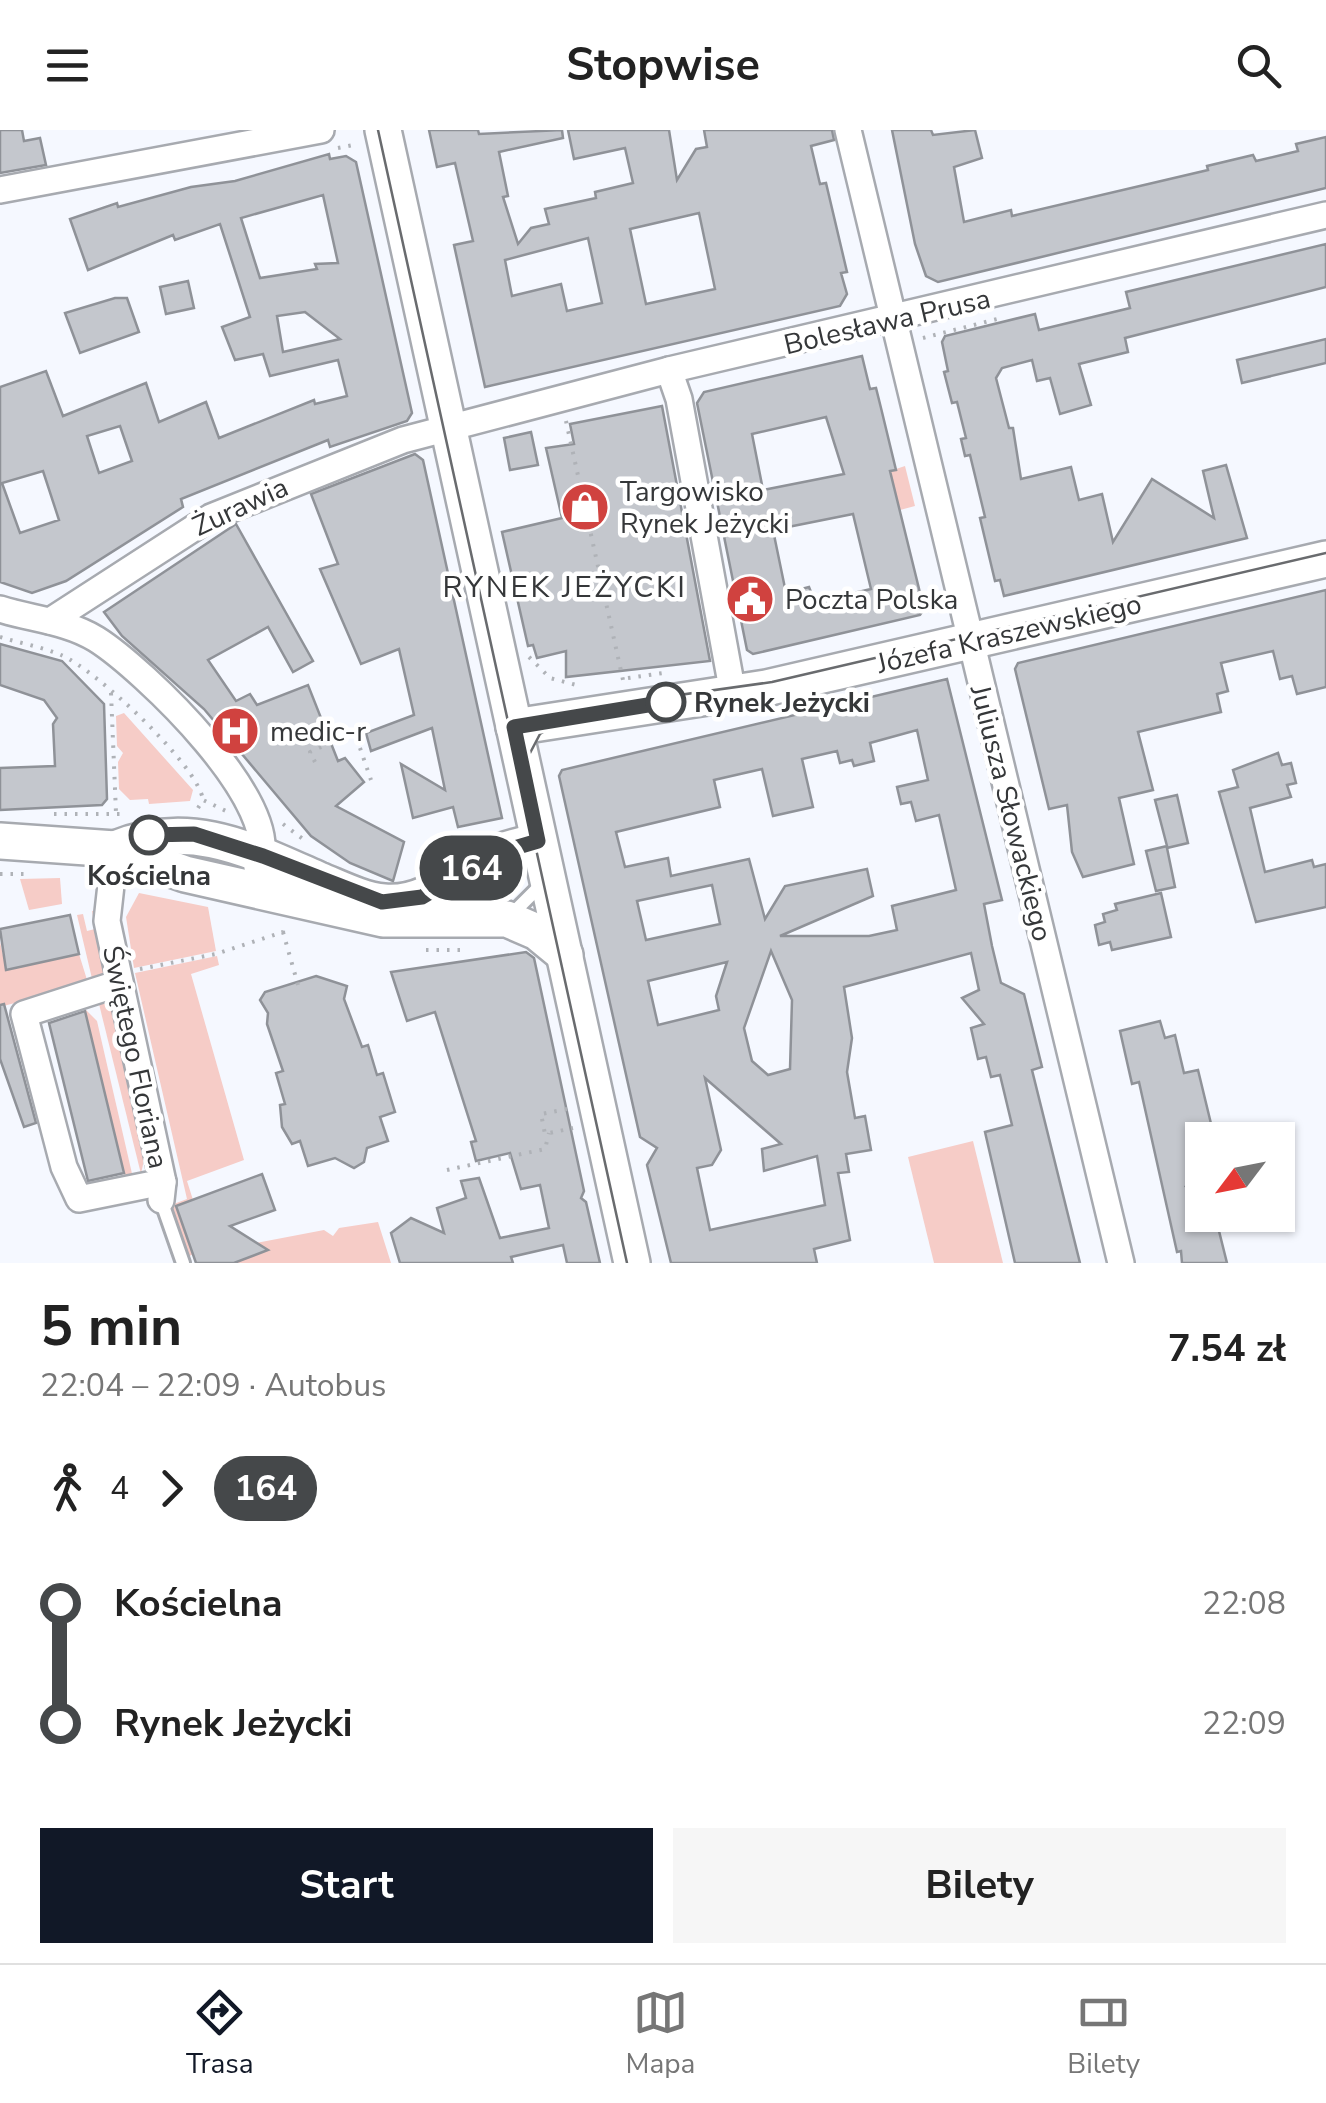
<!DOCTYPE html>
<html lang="pl">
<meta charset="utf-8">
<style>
:root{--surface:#fff;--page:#f6f6f6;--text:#222;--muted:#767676;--line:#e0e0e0;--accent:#111827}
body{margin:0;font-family:"Nunito Sans",sans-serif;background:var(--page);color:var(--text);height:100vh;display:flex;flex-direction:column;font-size:38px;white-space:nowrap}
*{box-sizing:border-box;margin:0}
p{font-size:32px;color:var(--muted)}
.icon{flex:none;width:55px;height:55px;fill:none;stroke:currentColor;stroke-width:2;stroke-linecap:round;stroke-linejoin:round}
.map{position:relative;height:1133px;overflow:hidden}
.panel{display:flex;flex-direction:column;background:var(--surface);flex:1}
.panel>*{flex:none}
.badge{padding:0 20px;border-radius:32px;font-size:35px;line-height:65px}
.needle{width:65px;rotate:238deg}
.buttons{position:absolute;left:1185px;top:992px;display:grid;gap:20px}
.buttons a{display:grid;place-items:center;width:110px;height:110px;border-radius:0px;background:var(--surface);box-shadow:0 2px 8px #0004;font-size:50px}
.map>.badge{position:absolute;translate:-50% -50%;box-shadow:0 0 0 5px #fff}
.legs{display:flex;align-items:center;gap:15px;height:110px;padding:0 40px;font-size:32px}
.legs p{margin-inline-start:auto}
.overview{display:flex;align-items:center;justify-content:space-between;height:170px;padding:0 40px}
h1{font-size:55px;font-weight:700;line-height:75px}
.action{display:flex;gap:20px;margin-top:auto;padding:20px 40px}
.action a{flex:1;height:115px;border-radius:0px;background:var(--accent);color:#fff;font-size:40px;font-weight:700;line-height:115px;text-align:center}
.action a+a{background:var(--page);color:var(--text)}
ul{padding:0 40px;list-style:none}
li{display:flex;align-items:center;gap:35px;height:120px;font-size:38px}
li i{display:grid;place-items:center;width:15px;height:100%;margin:0 12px;background:currentColor}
li i::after{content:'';width:25px;height:25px;margin:-12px;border:8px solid;border-radius:50%;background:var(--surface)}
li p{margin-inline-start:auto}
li:first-child i{background:linear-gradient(#0000 50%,currentColor 0)}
li:last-child i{background:linear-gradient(currentColor 50%,#0000 0)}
header{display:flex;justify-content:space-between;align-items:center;height:130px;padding:0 40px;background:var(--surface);font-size:45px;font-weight:700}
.dock{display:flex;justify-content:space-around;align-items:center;height:140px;border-top:2px solid var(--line);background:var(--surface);font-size:28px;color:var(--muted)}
.dock a{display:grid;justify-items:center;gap:5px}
.dock .current{color:var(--accent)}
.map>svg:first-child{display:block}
</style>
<header><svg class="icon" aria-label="menu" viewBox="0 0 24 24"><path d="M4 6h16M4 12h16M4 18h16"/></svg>Stopwise<svg class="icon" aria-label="search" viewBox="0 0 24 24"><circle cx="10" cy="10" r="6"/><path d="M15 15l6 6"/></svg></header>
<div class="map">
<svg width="1326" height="1133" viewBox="0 0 1326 1133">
<rect width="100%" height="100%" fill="#f5f8ff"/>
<g fill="#f6ccc7">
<path d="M905,336L915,376L900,380L890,341Z"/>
<path d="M124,583L193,660L190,671L149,674L148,669L130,670L119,659L118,632L123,623L117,616L116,586Z"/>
<path d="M60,748L62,774L29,780L20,749Z"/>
<path d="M139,763L208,777L216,821L134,838L126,787Z"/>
<path d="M98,780L114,853L94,857L77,785L83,784L87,801L95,799L92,781Z"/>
<path d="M0,812L6,839L79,824L88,853L0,877Z"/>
<path d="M217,826L219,835L191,844L244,1030L187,1051L193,1070L176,1077L193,1124L188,1127L171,1075L187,1069L135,843Z"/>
<path d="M111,871L145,1025L141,1044L99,874Z"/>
<path d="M85,879L97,891L133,1048H125Z"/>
<path d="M973,1011L1003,1133H934L908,1027Z"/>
<path d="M378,1092L391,1133H234L260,1123L256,1113L324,1100L333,1106L339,1098Z"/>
</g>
<g fill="#c4c7cd" stroke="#8f9298" stroke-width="2.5" fill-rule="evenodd">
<path d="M0,0H22L24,11L40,8L46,35L0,43Z"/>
<path d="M429,0H478L479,4L562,0L563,8L499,22L508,66L503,67L518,114L531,98L549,94L545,79L596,68L595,62L633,53L625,18L574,29L568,0H669L677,50L696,19L707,17L704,0H832L834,10L811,16L820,54L826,53L847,142L841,143L847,164L840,176L485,257L454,115L473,111L455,33L437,37ZM699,83L715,159L646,174L630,99ZM588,108L602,173L567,181L561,154L512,166L505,130Z"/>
<path d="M892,0H931L933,5L975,0L982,28L954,37L964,92L1011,80L1012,86L1208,40L1207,36L1253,25L1256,31L1298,21L1296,14L1326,7V58L938,152L926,146L915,114Z"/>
<path d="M329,24L330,29L346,26L356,32L412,283L407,291L330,317L328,310L181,369L183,377L66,451L32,463L0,452V257L46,241L63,286L146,253L159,292L206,272L219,308L314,270L315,274L347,266L338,230L270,246L263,224L235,230L222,197L250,187L220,94L175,110L173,105L88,140L70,89L117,73L118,77L191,57L235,51ZM323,65L338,133L315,134L317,139L260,148L241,88ZM305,182L340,209L283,222L277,186ZM120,296L132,331L99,343L87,306ZM43,341L59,390L20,403L2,353Z"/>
<path d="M1326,114V157L1125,208L1128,222L1079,234L1091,275L1060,284L1050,248L1037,251L1032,230L1002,238L996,248L1009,298H1013L1021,349L1071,337L1079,370L1102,364L1113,412L1152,349L1214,388L1203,341L1226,335L1247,408L1004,466L1000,450L995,451L980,388L985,387L970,325L965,326L961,309L966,308L957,272L952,273L944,242L948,241L942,212L945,206L1035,184L1039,200L1130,178L1126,162Z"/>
<path d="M188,151L194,178L166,184L160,157Z"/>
<path d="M115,168H127L139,202L80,223L65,183Z"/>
<path d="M1326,209V233L1242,253L1237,230Z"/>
<path d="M862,226L870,259L876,258L881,278L896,340L890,341L924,479L920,485L753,524L747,520L697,273L704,262ZM826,287L844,344L763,360L752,304ZM853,384L871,459L815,472L809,457L786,463L773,400Z"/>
<path d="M662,276L710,531L566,547V521L537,528L533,515L528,516L502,402L562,388L546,318L574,314L570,294Z"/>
<path d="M531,302L538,335L510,340L504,308Z"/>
<path d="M415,324L423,330L502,688L458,697L453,677L413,688L401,634L445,660L432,598L371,621L366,603L414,585L399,519L361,534L320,439L338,434L311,364Z"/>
<path d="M236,394L313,531L293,542L268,497L208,530L236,571L250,564L257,575L308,555L338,631L345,628L364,652L336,676L404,712L393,751L350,733L311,706L204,579L122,506L104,482Z"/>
<path d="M1326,460V557L1297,564L1292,546L1280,549L1273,521L1221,533L1228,561L1217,564L1221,582L1138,602L1153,660L1119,668L1134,734L1083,747L1072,722L1067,675L1049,679L1015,539L1018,533Z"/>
<path d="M0,514L62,531L104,574L107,669L102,675L0,680V638L55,636L53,594L57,588L44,570L0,555Z"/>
<path d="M947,549L1002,770L984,774L992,816L1001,853L1024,864L1042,937L1032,940L1080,1133H1015L985,1002L1012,995L1000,945L991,947L986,927L978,929L971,898L984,894L962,868L979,860L971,823L844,857L852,908L847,942L855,988L865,986L871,1020L846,1024L849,1042L838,1043L850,1110L814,1119L817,1133H671L647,1035L657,1018L640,1007L559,646L562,640ZM917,600L928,650L897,657L901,674L911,672L916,691L939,685L956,760L892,776L897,800L869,806H780L873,766L867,739L785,756L765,789L749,729L671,746L668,728L625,737L616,702L720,677L714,650L762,639L773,686L813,677L802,629L837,621L840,633L852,630L854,636L874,631L870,613ZM712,755L720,794L646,810L637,771ZM771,821L792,870L790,939L768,945L752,931L744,898ZM727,832L716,866L719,880L658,895L648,851ZM705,948L781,1014L762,1019L764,1041L817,1026L825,1075L710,1100L697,1038L712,1035L721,1020Z"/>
<path d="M1278,623L1282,635L1291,633L1296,653L1287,655L1291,667L1250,678L1265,742L1312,730L1314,737L1326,734V777L1256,792L1219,662L1238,657L1233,640Z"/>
<path d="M1177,665L1188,713L1167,718L1175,757L1156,761L1146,721L1167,716L1155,670Z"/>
<path d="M1161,763L1171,807L1112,820L1110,812L1099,815L1095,795L1105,792L1103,784L1117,780L1115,774Z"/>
<path d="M70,785L79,824L6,840L0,799Z"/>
<path d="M526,822L534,828L584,1061L581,1068L586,1072L600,1133H567L563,1115L511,1127L513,1133H400L391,1103L411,1088L444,1103L437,1078L466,1068L461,1051L479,1048L500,1108L549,1098L540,1055L521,1059L510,1023L476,1031L471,1012L476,1011L435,882L407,891L391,842Z"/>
<path d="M316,846L347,856L344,869L362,917L368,915L377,945L383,943L395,982L380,987L388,1011L367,1018L364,1032L354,1038L335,1028L308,1036L300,1011L292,1014L282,997L280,975L285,974L276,943L283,941L267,894L268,883L260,870L265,862Z"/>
<path d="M4,874L36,993L24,997L0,929V875Z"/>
<path d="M85,881L124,1043L88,1051L49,893Z"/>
<path d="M1160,891L1165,908L1175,905L1184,943L1198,940L1214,1006L1202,1009V1032L1186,1056L1202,1058V1085H1229L1218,1097L1227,1133H1182L1181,1121L1177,1122L1139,952L1132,954L1120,901Z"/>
<path d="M262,1044L275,1080L230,1096L268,1120L234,1133H196L176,1076Z"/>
</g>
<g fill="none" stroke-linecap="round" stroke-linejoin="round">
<g stroke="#a7aab0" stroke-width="18">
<g id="lane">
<path d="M509,787L544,752"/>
<path d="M161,1070L183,1133"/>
</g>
</g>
<g stroke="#a7aab0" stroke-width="30">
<g id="street">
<path d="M848,0L1121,1133"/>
<path d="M0,60L321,0"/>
<path d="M669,240L679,269L733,564"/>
<path d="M0,479C31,489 67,491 96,509C141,537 291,679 257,737"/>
<path d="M50,491L211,387L403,310L669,240L1326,85"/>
<path d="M115,719L107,791L163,1052L161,1070"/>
<path d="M120,853L24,884L64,1037L79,1069L163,1052"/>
</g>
</g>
<g stroke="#a7aab0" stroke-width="40">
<g id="secondary">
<path d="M383,0L632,1133"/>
<path d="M514,597L766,558L1326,429"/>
<path d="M0,711L115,719L185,744L383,789H507L537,802L565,825"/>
<path d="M115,719C190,688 249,719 319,750C339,758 362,770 384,772C427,776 459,742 494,724C508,718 524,715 538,711"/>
</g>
</g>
<g stroke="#afb2b7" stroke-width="4" stroke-dasharray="2.5 8" stroke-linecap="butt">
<path d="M338,18L353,15"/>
<path d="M923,208L1001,188"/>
<path d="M566,291L623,550"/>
<path d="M0,507C20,513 42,517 61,525C95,539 198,635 203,670"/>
<path d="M529,527L550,548L580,556"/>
<path d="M628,548L663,543"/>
<path d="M111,563L116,683"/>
<path d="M360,618L371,650"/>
<path d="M315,632L310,622L353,603"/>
<path d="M198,678L203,670L226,681"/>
<path d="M54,684H124"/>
<path d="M283,694L307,712"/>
<path d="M0,744H25"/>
<path d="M283,802L298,855"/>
<path d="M426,820H467"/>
<path d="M140,839L216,824L283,802L284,794"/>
<path d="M567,979L541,984L545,1004L573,998"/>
<path d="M447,1040L545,1019L549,1003"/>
</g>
<use href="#lane" stroke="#fff" stroke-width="12"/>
<use href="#street" stroke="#fff" stroke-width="25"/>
<use href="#secondary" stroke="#fff" stroke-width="35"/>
<g stroke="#696b6e" stroke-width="2.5">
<path d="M378,0L627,1133"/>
<path d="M525,646L529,625L540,604L579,579L772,552L1326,423"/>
</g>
</g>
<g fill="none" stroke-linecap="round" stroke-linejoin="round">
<g stroke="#fff" stroke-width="22">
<path id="line-1" d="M149,705L194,704L263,726L382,772L422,767L494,724L538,711L514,597L666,572"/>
</g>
<use href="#line-1" stroke="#45484a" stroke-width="15"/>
</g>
<defs>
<g id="shop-disc" transform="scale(2.5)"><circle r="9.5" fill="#d0423f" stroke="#fff"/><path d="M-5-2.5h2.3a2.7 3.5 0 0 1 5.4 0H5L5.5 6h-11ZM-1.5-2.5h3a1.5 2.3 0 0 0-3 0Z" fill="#fff"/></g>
<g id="civic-disc" transform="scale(2.5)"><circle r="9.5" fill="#d0423f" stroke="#fff"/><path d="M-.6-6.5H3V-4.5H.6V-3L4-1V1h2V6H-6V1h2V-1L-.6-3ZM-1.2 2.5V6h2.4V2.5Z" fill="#fff"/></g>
<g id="hospital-disc" transform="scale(2.5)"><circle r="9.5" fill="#d0423f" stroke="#fff"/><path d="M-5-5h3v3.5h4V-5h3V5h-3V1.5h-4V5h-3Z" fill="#fff"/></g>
</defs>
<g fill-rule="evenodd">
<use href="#shop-disc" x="585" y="377"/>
<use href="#civic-disc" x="750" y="469"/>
<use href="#hospital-disc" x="235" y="601"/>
</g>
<g fill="#fff" stroke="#45484a" stroke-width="5">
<circle cx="666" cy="572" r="18"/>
<circle cx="149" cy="705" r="18"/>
</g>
<g text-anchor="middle" stroke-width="9" stroke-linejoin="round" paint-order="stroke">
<g font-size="28" fill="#353739" stroke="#fff">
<text transform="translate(887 191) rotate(-13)" y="10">Bolesława Prusa</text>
<text transform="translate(240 376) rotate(-25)" y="10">Żurawia</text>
<text transform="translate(1009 503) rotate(-13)" y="10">Józefa Kraszewskiego</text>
<text transform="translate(1012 683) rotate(76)" y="10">Juliusza Słowackiego</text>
<text transform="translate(136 927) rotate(78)" y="10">Świętego Floriana</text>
</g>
<g font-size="28" fill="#353739" stroke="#fff" text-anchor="start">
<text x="620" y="371">Targowisko<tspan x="620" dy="32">Rynek Jeżycki</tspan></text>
<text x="785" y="479">Poczta Polska</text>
<text x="270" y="611">medic-r</text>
</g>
<g font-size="28" font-weight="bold" fill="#353739" stroke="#fff" text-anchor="start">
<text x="694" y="582">Rynek Jeżycki</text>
<text x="149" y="755" text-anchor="middle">Kościelna</text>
</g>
<g font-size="30" letter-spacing="2.5" fill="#353739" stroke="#fff">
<text x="565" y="467">RYNEK JEŻYCKI</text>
</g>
</g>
</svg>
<div class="buttons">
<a><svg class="needle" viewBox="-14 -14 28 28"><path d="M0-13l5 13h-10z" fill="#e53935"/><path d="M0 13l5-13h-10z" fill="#767676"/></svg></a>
</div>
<b class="badge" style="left:471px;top:738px;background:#45484a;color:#fff">164</b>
</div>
<section class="panel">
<div class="overview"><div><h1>5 min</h1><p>22:04 – 22:09 · Autobus</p></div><b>7.54 zł</b></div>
<div class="legs"><svg class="icon" aria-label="walk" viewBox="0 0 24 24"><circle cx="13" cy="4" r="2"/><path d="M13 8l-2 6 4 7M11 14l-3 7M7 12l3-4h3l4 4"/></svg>4<svg class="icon" aria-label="forward" viewBox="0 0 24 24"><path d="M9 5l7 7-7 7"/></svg><b class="badge" style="background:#45484a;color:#fff">164</b></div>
<ul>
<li><i style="color:#45484a"></i><b>Kościelna</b><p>22:08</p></li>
<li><i style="color:#45484a"></i><b>Rynek Jeżycki</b><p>22:09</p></li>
</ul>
<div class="action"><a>Start</a><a>Bilety</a></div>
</section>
<nav class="dock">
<a class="current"><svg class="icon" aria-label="directions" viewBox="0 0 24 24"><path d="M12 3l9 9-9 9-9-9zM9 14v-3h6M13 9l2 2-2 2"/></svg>Trasa</a>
<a><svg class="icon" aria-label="map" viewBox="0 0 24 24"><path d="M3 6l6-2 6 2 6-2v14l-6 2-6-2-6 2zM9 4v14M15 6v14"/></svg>Mapa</a>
<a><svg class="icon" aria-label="tickets" viewBox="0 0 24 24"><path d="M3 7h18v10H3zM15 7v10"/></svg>Bilety</a>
</nav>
